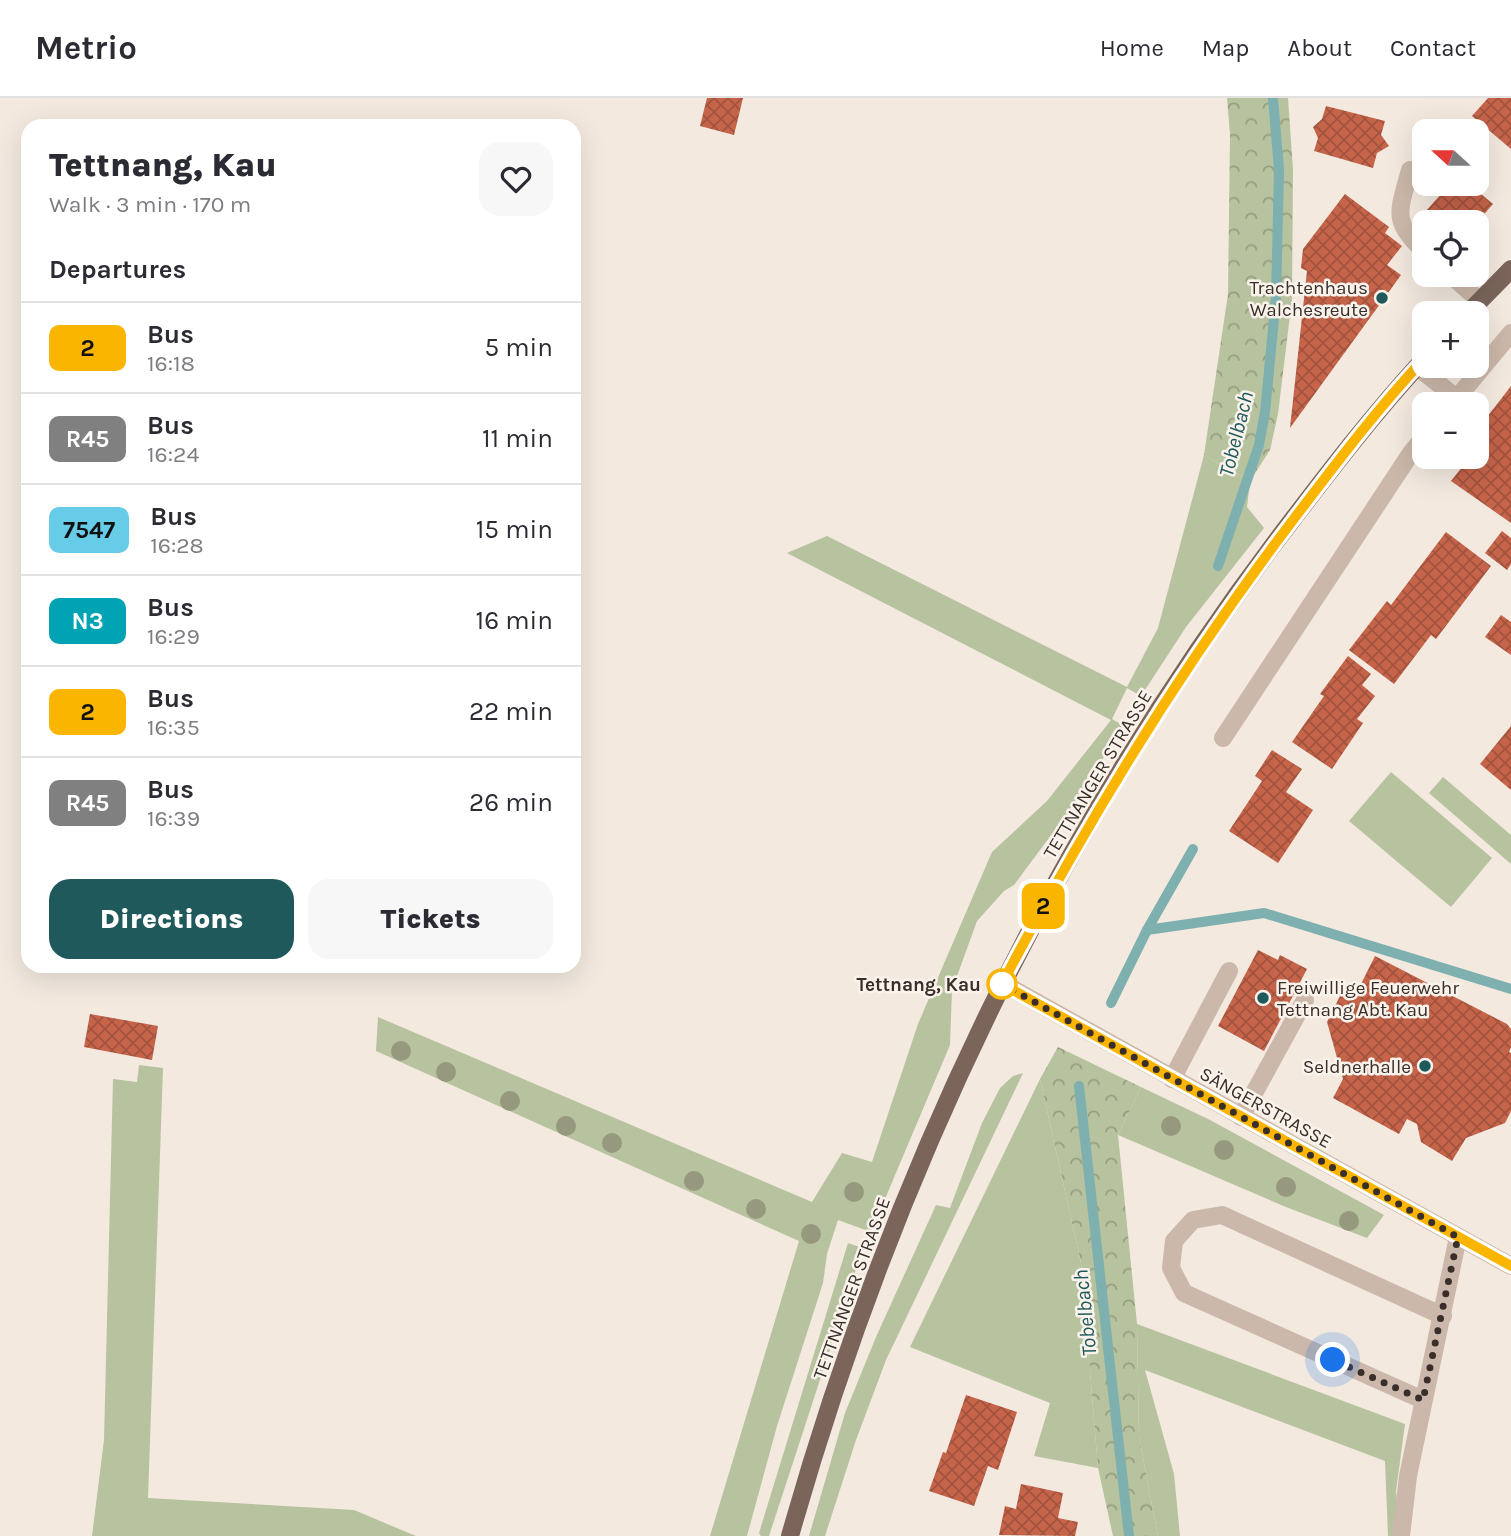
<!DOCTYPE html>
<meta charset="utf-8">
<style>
:root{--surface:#fff;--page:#f7f7f7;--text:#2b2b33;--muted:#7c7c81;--line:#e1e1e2;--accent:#1f595b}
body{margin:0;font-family:Karla,sans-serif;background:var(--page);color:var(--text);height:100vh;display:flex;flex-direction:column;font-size:26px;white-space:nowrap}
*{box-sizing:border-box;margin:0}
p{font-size:23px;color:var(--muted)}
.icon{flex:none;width:38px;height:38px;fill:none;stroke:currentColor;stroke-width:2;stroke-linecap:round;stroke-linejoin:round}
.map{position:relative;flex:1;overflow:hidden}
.details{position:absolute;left:21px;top:21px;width:560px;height:854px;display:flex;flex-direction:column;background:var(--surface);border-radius:21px;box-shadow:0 7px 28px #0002}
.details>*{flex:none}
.badge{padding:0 14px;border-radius:10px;font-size:24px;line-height:46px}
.needle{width:46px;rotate:291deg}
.tools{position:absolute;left:1412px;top:21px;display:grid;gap:14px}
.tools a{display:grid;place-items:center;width:77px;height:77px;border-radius:14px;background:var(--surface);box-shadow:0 7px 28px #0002;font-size:35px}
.you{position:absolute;width:35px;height:35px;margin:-18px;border:5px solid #fff;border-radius:50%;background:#1a73e8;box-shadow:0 0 0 10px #1a73e833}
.map>.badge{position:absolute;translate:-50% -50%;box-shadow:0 0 0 4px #fff}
h2{padding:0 28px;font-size:26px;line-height:63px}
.round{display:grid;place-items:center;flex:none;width:74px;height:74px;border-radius:21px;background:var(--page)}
.summary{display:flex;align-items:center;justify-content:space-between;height:119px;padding:0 28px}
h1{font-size:33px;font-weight:800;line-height:52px}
.primary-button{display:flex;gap:14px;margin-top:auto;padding:14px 28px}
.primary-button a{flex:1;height:80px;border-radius:21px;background:var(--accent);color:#fff;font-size:28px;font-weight:800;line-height:80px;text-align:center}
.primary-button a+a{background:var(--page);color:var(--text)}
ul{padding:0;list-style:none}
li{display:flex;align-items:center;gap:21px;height:91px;padding:0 28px;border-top:2px solid var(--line)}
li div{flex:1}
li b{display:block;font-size:26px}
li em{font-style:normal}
li .badge{min-width:77px;font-weight:700;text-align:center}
header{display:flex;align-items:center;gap:42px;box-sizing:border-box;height:98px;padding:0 35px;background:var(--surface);border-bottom:2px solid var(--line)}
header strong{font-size:33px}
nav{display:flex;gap:38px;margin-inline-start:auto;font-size:24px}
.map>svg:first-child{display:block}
</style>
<header>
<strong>Metrio</strong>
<nav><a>Home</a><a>Map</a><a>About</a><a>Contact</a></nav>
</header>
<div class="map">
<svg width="1511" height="1438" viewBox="0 0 1511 1438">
<defs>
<pattern id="forest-crowns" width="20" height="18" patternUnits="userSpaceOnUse" patternTransform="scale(1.75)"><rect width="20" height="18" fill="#b7c29e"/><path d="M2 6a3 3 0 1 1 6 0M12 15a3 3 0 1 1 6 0" fill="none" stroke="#969e81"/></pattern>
<pattern id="building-cross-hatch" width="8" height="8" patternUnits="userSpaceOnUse" patternTransform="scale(1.75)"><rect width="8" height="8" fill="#c6644a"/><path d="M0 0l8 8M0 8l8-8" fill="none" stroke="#a2533e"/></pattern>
</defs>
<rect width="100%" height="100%" fill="#f3e9df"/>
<g fill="#b7c29e">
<path d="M1204,357L1250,383L1247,409L1264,430L1186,529L1141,598L1127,590L1112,621L1124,628L1066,717L1014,787L1004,793L977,823L952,892L950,947L871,1134L838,1122L827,1156L823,1185L777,1328L747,1438H710L799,1143L376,953L378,919L812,1104L842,1055L872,1064L918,926L992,754L1047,703L1111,622L787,455L827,438L1127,589L1158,530Z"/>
<path d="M1391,674L1492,760L1451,809L1349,723Z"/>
<path d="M1443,679L1511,737V766L1429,695Z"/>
<path d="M139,967L163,970L148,1400L354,1412L416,1438H92L104,1342L113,981L137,984Z"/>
<path d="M1023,975L886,1262L856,1342L825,1438H809L845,1315L876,1239L936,1107L950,1110L982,1025L1000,990L1013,978Z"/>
<path d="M1040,981L1081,1165L1098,1370L1034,1358L1050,1305L910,1249Z"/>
<path d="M1141,989L1210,1022L1384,1117L1367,1140L1286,1109L1118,1037Z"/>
<path d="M848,1145L863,1150L769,1438H761L759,1435Z"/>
<path d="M1137,1226L1405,1326L1396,1393L1399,1438H1388L1385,1363L1145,1272L1174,1376L1180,1438H1158L1139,1339Z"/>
</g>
<g fill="url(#forest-crowns)">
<path d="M1227,0H1288L1293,72L1292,201L1278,316L1270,352L1250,383L1204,357L1228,196L1230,37Z"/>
<path d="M1058,949L1141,989L1118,1037L1137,1226L1139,1339L1158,1438H1113L1098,1370L1081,1165L1040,981Z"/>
</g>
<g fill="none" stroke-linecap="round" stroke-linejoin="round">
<g stroke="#7eb0b0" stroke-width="10">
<path d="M1218,468L1259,347L1265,314L1276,200L1279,72L1273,0"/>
<path d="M1147,832L1264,815L1511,891"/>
<path d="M1111,905L1147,832L1193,751"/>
<path d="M1079,988L1129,1438"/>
</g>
</g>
<g fill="url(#building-cross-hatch)">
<path d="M707,0H743L734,37L700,28Z"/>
<path d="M1488,0H1511V51L1472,18Z"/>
<path d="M1326,8L1385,23L1381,37L1389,48L1377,55L1373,70L1314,53L1318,40L1313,29L1322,21Z"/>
<path d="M1436,24L1465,33H1434Z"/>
<path d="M1477,36L1489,39L1480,73L1477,72Z"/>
<path d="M1450,86H1469L1493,106L1477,124H1439L1426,113Z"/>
<path d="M1345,96L1389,129L1385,135L1402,148L1387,167L1401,177L1290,330L1307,173L1301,170L1303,151Z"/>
<path d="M1511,288V425L1451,383L1470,359H1477V350L1483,342L1477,337V332Z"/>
<path d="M1502,433L1511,440V466L1507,472L1485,455Z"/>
<path d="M1446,434L1491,468L1436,541L1431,537L1394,586L1349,552L1387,503L1391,507Z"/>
<path d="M1501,517L1511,524V557L1485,539Z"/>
<path d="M1348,558L1371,576L1362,587L1375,598L1357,621L1363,625L1332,671L1292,644L1324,598L1320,596Z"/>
<path d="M1511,628V692L1480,666Z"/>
<path d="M1272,652L1302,671L1286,694L1313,712L1278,765L1229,733L1262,683L1255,678Z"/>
<path d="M1258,852L1278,862L1280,857L1307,871L1264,953L1218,928Z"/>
<path d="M1375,858L1507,926L1511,931V949L1509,954L1511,955V1013L1505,1025L1466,1040L1452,1063L1421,1044L1417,1026L1407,1021L1399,1036L1333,1000L1343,981L1327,924L1342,894L1354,900Z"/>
<path d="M90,916L158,928L152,962L84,949Z"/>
<path d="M966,1297L1017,1314L998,1372L988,1368L974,1408L929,1393L943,1354L946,1355Z"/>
<path d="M1021,1386L1063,1395L1058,1420L1078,1424L1075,1438L999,1437L1005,1408L1016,1411Z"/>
</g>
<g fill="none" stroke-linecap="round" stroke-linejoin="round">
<g stroke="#cbb8aa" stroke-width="18">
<path d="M1410,72C1399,113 1391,123 1424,153"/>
<path d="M1451,177L1480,203"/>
<path d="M1417,269L1457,300"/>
<path d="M1452,306L1511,235"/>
<path d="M1223,640L1411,355L1424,339"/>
<path d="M1002,885L1511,1168"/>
<path d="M1172,981L1229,873"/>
<path d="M1241,1019L1305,902"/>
<path d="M1423,1302L1184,1195L1171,1170L1174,1143L1193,1122L1222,1117L1443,1218"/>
<path d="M1401,1438L1408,1378L1458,1139"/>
</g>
<g stroke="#7b655b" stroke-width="18">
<path d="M1468,215L1511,171"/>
<path d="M790,1438C892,1077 1056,733 1283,434C1328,375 1374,315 1424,261"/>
</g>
</g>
<g fill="#96997d">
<circle cx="401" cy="953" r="10"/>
<circle cx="446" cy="974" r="10"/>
<circle cx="510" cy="1003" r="10"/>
<circle cx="566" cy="1028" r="10"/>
<circle cx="1171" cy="1028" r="10"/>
<circle cx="612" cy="1045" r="10"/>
<circle cx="1224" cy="1052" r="10"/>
<circle cx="694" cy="1083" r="10"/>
<circle cx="1286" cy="1089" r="10"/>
<circle cx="854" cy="1094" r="10"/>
<circle cx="756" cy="1111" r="10"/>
<circle cx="1349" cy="1123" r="10"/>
<circle cx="811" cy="1136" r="10"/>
</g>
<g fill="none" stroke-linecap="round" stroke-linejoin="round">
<g stroke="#fff" stroke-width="16">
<path id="line" d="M1424,261C1377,311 1335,367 1293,422C1182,568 1087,723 1002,886L1511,1168"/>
</g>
<use href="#line" stroke="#fab500" stroke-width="10"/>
<path stroke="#392e2a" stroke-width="7" stroke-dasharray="0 12.6" d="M1002,886L1458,1139L1423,1302L1333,1262"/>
</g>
<g fill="#1f595b" stroke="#faf3ec" stroke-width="2.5">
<circle cx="1382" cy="200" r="7"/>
<circle cx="1263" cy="900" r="7"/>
<circle cx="1425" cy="968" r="7"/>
</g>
<circle fill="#fff" stroke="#fab500" stroke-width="3.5" cx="1002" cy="886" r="14"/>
<g text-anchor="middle" stroke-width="5" stroke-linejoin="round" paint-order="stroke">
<g font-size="19" fill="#392e2a" stroke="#faf3ec" text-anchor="end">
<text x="1368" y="196">Trachtenhaus<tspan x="1368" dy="22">Walchesreute</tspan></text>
<text x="1277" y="896" text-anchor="start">Freiwillige Feuerwehr<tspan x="1277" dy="22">Tettnang Abt. Kau</tspan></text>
<text x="1411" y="975">Seldnerhalle</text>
</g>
<g font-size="19" fill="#392e2a" stroke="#faf3ec">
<text transform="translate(1097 676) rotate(-59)" y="7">TETTNANGER STRASSE</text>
<text transform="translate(1266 1009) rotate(29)" y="7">SÄNGERSTRASSE</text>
<text transform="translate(851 1190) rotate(-70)" y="7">TETTNANGER STRASSE</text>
</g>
<g font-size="19" font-weight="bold" fill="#392e2a" stroke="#faf3ec" text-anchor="end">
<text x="981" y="893">Tettnang, Kau</text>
</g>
<g font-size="21" font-style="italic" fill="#1f595b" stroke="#faf3ec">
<text transform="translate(1236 336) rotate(-76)" y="7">Tobelbach</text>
<text transform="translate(1085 1215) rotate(-96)" y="7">Tobelbach</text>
</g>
</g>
</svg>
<div class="tools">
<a><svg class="needle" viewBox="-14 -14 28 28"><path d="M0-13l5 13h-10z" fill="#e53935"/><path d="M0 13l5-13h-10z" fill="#7c7c81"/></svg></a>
<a><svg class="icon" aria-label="locate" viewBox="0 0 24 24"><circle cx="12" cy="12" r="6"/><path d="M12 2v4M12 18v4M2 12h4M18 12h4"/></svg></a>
<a>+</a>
<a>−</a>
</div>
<div class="you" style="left:1333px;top:1262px"></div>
<b class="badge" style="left:1043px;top:808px;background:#fab500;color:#111">2</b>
<section class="details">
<div class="summary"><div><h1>Tettnang, Kau</h1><p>Walk · 3 min · 170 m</p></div><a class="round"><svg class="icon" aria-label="heart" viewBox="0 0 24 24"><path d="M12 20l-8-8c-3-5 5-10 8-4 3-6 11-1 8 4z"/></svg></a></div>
<h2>Departures</h2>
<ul>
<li><span class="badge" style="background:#fab500;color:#111">2</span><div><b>Bus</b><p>16:18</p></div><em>5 min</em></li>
<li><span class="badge" style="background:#808080;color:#fff">R45</span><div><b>Bus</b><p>16:24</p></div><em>11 min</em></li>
<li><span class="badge" style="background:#66cce8;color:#111">7547</span><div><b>Bus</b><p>16:28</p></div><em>15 min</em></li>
<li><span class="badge" style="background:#00a3b4;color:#fff">N3</span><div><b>Bus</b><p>16:29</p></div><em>16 min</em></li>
<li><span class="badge" style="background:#fab500;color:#111">2</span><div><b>Bus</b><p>16:35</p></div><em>22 min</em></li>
<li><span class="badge" style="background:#808080;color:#fff">R45</span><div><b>Bus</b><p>16:39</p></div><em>26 min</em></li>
</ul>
<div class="primary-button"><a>Directions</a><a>Tickets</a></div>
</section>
</div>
